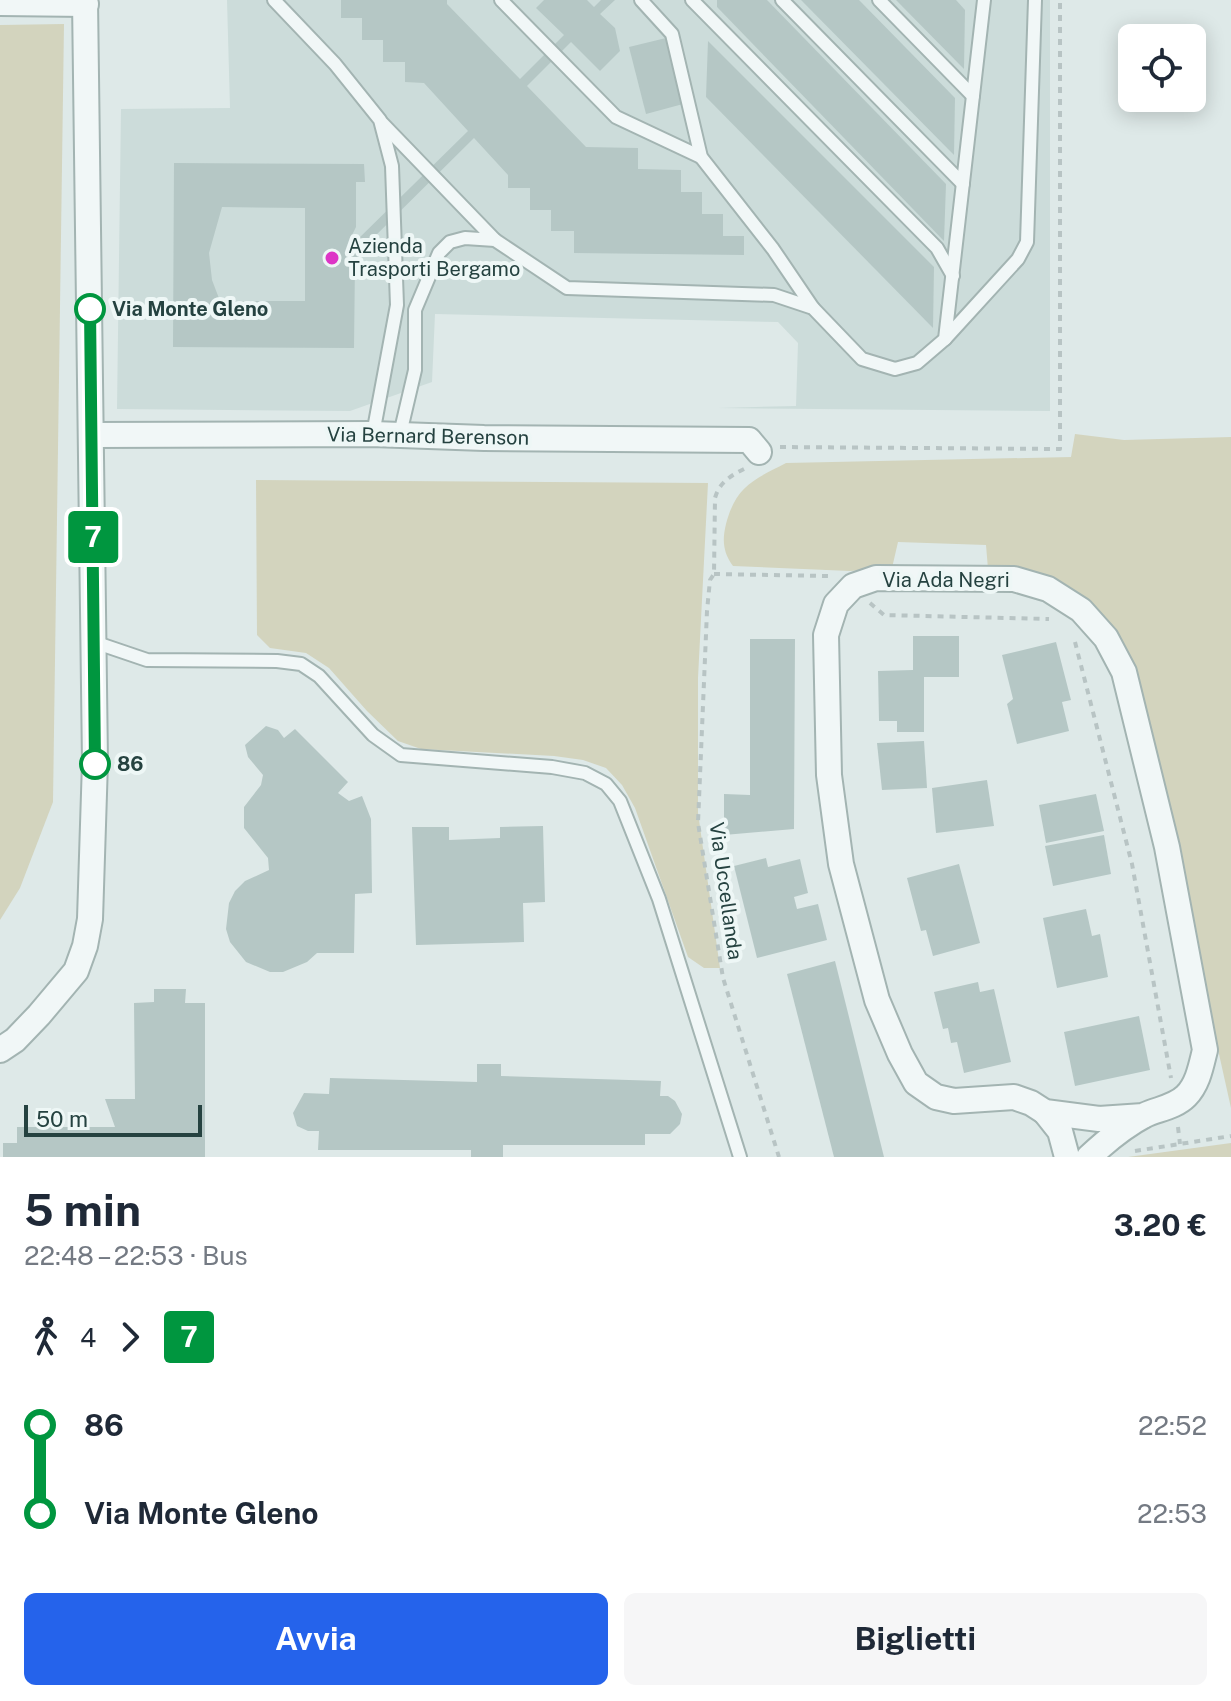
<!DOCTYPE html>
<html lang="it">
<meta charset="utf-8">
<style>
:root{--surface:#fff;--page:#f6f6f7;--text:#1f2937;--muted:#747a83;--accent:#2563eb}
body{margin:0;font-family:"Public Sans",sans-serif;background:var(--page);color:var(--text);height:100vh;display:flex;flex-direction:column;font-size:30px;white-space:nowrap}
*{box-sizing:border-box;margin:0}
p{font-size:26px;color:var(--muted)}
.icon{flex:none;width:44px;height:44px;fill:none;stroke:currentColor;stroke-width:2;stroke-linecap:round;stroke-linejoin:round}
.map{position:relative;height:1157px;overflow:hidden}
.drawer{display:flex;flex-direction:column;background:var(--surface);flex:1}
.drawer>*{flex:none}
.badge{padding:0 16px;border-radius:6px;font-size:28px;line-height:52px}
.controls{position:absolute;left:1118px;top:24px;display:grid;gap:16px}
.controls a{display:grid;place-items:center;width:88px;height:88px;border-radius:12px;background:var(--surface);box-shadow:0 4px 20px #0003;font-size:40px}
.scale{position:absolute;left:24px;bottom:20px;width:178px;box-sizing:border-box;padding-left:8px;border:4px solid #254240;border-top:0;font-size:22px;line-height:28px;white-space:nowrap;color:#254240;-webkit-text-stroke:6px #eef7f6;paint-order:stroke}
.map>.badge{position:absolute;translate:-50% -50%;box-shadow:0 0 0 4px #fff}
.legs{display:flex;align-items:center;gap:12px;height:88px;padding:0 24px;font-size:26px}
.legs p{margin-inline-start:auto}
.headline{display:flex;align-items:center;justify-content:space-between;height:136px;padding:0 24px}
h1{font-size:44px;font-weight:700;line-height:60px}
.action{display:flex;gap:16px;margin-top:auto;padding:16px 24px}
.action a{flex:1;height:92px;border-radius:12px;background:var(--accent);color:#fff;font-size:32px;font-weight:700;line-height:92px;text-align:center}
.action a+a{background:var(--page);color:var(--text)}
ul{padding:0 24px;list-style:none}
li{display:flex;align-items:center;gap:28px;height:88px;font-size:30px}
li i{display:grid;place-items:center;width:12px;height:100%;margin:0 10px;background:currentColor}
li i::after{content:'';width:20px;height:20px;margin:-10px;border:6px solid;border-radius:50%;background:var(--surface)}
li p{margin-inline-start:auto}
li:first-child i{background:linear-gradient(#0000 50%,currentColor 0)}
li:last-child i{background:linear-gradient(currentColor 50%,#0000 0)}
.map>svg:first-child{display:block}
</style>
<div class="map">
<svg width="1231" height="1157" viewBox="0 0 1231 1157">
<rect width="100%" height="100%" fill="#dee9e8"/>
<path fill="#ccdcda" d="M227,0H1050V411L718,408L796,406L798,343L778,322L435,314L432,382L350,411L117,409L121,109L230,108Z"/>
<g fill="#d3d4be">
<path d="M64,24L53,802L20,888L0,920V25Z"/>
<path d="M1075,434L1124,440L1231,437V1108L1133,667L1111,628L988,569L986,545L898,542L892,568L850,571L733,566C723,553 722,540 726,524C736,486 753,480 786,463L1071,457Z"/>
<path d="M256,480L708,483L698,678V813L720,968H704L688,957L635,808L622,785L606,768L583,760L554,756L421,749L398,741L367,711L329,668L306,653L270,648L257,635Z"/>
<path d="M1231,1143V1157H1128Z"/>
</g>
<g fill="#b5c7c5" fill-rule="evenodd">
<path d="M341,0H447V4L520,79L564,35L536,8L544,0H587L594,7L601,0H615L600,14L615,28L620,51L600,71L571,42L527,86L586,147L638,148V169L681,170V192H702V214H723V236H744V255L574,253V231H551V210H530V188H508V175L474,138L363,248L365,251L355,262L354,348L173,347L174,163L364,164L365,182H356V227L351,237L356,241L468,131L424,83L405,82V62H383V40H362V18H341ZM222,207L305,208V301H220L212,280L209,253Z"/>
<path d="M717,0H767L946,184L944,241L717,7Z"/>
<path d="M801,0H859L955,98L954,155Z"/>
<path d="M896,0H956L965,10L964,69Z"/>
<path d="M666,38L683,104L646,114L629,47Z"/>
<path d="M708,41L934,267L933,328L706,97Z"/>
<path d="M913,636H959V677H924V732H897V721H879L878,671L913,670Z"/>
<path d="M750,639H795L794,829L724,835V794L750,795Z"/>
<path d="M1056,642L1071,700L1062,702L1069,731L1017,744L1007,704L1013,699L1002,655Z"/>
<path d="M266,726L278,730L284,738L295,729L348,782L338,793L349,801L362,796L371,819L372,893L355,894L354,953H317L307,962L283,972H270L246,962L230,942L226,929L229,903L235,891L245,881L269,870L268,858L244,828V807L261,785L263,775L248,757L245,745Z"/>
<path d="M924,741L927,788L882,790L877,743Z"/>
<path d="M987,780L994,826L936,833L932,788Z"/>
<path d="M1096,794L1104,831L1046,843L1039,805Z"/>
<path d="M543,826L545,902L523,903L524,942L416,945L412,827H449V840L500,838V827Z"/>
<path d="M1104,835L1111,874L1053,886L1045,846Z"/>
<path d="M766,858L768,867L800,859L808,893L794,897L797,909L818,904L827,940L757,958L734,866Z"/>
<path d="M959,864L980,943L933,956L926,930L921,931L907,878Z"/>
<path d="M1086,909L1092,936L1100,934L1108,977L1057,988L1043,918Z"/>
<path d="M835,961L884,1157H834L787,974Z"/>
<path d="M978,982L980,992L994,989L1011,1062L964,1073L957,1042L951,1043L948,1028L943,1029L934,992Z"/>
<path d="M154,989H186L185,1003H205V1157H3V1143H17V1127H115L105,1099H135L134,1003L154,1002Z"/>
<path d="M1139,1016L1150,1070L1075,1086L1064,1032Z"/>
<path d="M477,1064H501V1076L661,1081L660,1096H668L675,1101L682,1114L680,1124L670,1134H645V1145H503V1157H471V1150H318L319,1131H308L297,1126L293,1113L304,1093L329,1094L330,1078L477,1082Z"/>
</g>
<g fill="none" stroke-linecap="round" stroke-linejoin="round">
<g stroke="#a3b4b2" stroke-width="16">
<g id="lane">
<path d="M274,0L335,64L380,120L392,166L397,305L373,434"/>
<path d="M501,0L616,117L701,157"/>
<path d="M641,0L672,34L701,157L773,249L813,308"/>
<path d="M692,0L937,248L953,276"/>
<path d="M782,0L963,184"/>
<path d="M879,0L973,96"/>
<path d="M382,123L495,240"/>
<path d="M945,339L1018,259L1027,242L1035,0"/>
<path d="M400,434L415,370V310L439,253L450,242L465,238L495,240L567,288L774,295L813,308L862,359L895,369L917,363L945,339L984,0"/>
<path d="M94,642L147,660L277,661L301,664L319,676L373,735L401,755L552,767L585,773L606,784L620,801L659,899L740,1157"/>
</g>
</g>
<g stroke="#a3b4b2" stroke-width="28">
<g id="street">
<path d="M0,3L86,4"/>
<path d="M92,435L373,434L484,438L749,440L759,452"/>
<path d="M0,1050L15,1040L39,1015L76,971L85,946L90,919L95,762L85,0"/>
<path d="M1045,1112L1060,1131L1067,1157"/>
<path d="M1089,1157C1105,1142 1126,1125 1145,1115C1158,1109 1175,1107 1186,1096C1198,1084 1201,1066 1205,1050L1167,847L1124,672L1106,638L1081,610L1048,589L1014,579L876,578L853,586L836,604L826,635L829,775L841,864L877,1000L900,1054L916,1083L936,1097L954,1101L1014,1097L1031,1103L1045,1112L1099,1119L1143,1116"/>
</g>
</g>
<g stroke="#b8c4c4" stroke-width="4" stroke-dasharray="6 6" stroke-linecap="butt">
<path d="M780,447L1060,449V0"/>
<path d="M744,469C730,476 719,483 715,498L714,574L710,580L707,611L698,823L723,978L779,1157"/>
<path d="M714,574L829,576"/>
<path d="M870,603L884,615L1049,619"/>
<path d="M1075,642L1132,864L1171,1078"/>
<path d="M1178,1127L1180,1144"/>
<path d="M1135,1151L1231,1136"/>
</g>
<use href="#lane" stroke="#f1f7f7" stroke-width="12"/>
<use href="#street" stroke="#f1f7f7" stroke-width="24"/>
</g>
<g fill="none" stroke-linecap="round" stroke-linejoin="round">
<g stroke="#fff" stroke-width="18">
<path id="line-1" d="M90,309L95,764"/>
</g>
<use href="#line-1" stroke="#00963f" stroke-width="12"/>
</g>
<circle fill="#dd35c6" stroke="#eef7f6" stroke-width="3" cx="332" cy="258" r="8"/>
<g fill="#fff" stroke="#00963f" stroke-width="4">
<circle cx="90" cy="309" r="14"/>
<circle cx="95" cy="764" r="14"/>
</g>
<g text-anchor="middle" stroke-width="8" stroke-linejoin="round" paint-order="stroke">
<g font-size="20" fill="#254240" stroke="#eef7f6" text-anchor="start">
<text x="348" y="253">Azienda<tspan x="348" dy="23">Trasporti Bergamo</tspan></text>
</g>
<g font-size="20" font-weight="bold" fill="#254240" stroke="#eef7f6" text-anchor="start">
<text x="112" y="316">Via Monte Gleno</text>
<text x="117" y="771">86</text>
</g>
<g font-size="20" fill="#254240" stroke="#eef7f6">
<text transform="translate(428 436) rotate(1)" y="7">Via Bernard Berenson</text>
<text x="946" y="587">Via Ada Negri</text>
<text transform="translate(726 891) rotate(82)" y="7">Via Uccellanda</text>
</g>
</g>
</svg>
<div class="controls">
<a><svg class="icon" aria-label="locate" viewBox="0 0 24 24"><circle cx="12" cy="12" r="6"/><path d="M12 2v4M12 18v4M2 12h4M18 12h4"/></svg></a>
</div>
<div class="scale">50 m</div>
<b class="badge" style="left:93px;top:537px;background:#00963f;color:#fff">7</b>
</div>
<section class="drawer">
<div class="headline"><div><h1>5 min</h1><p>22:48 – 22:53 · Bus</p></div><b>3.20 €</b></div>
<div class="legs"><svg class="icon" aria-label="walk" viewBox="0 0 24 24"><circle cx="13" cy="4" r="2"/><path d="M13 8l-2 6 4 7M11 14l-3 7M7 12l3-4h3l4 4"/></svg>4<svg class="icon" aria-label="forward" viewBox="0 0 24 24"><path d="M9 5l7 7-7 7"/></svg><b class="badge" style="background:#00963f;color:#fff">7</b></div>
<ul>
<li><i style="color:#00963f"></i><b>86</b><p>22:52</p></li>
<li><i style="color:#00963f"></i><b>Via Monte Gleno</b><p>22:53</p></li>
</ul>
<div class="action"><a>Avvia</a><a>Biglietti</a></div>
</section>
